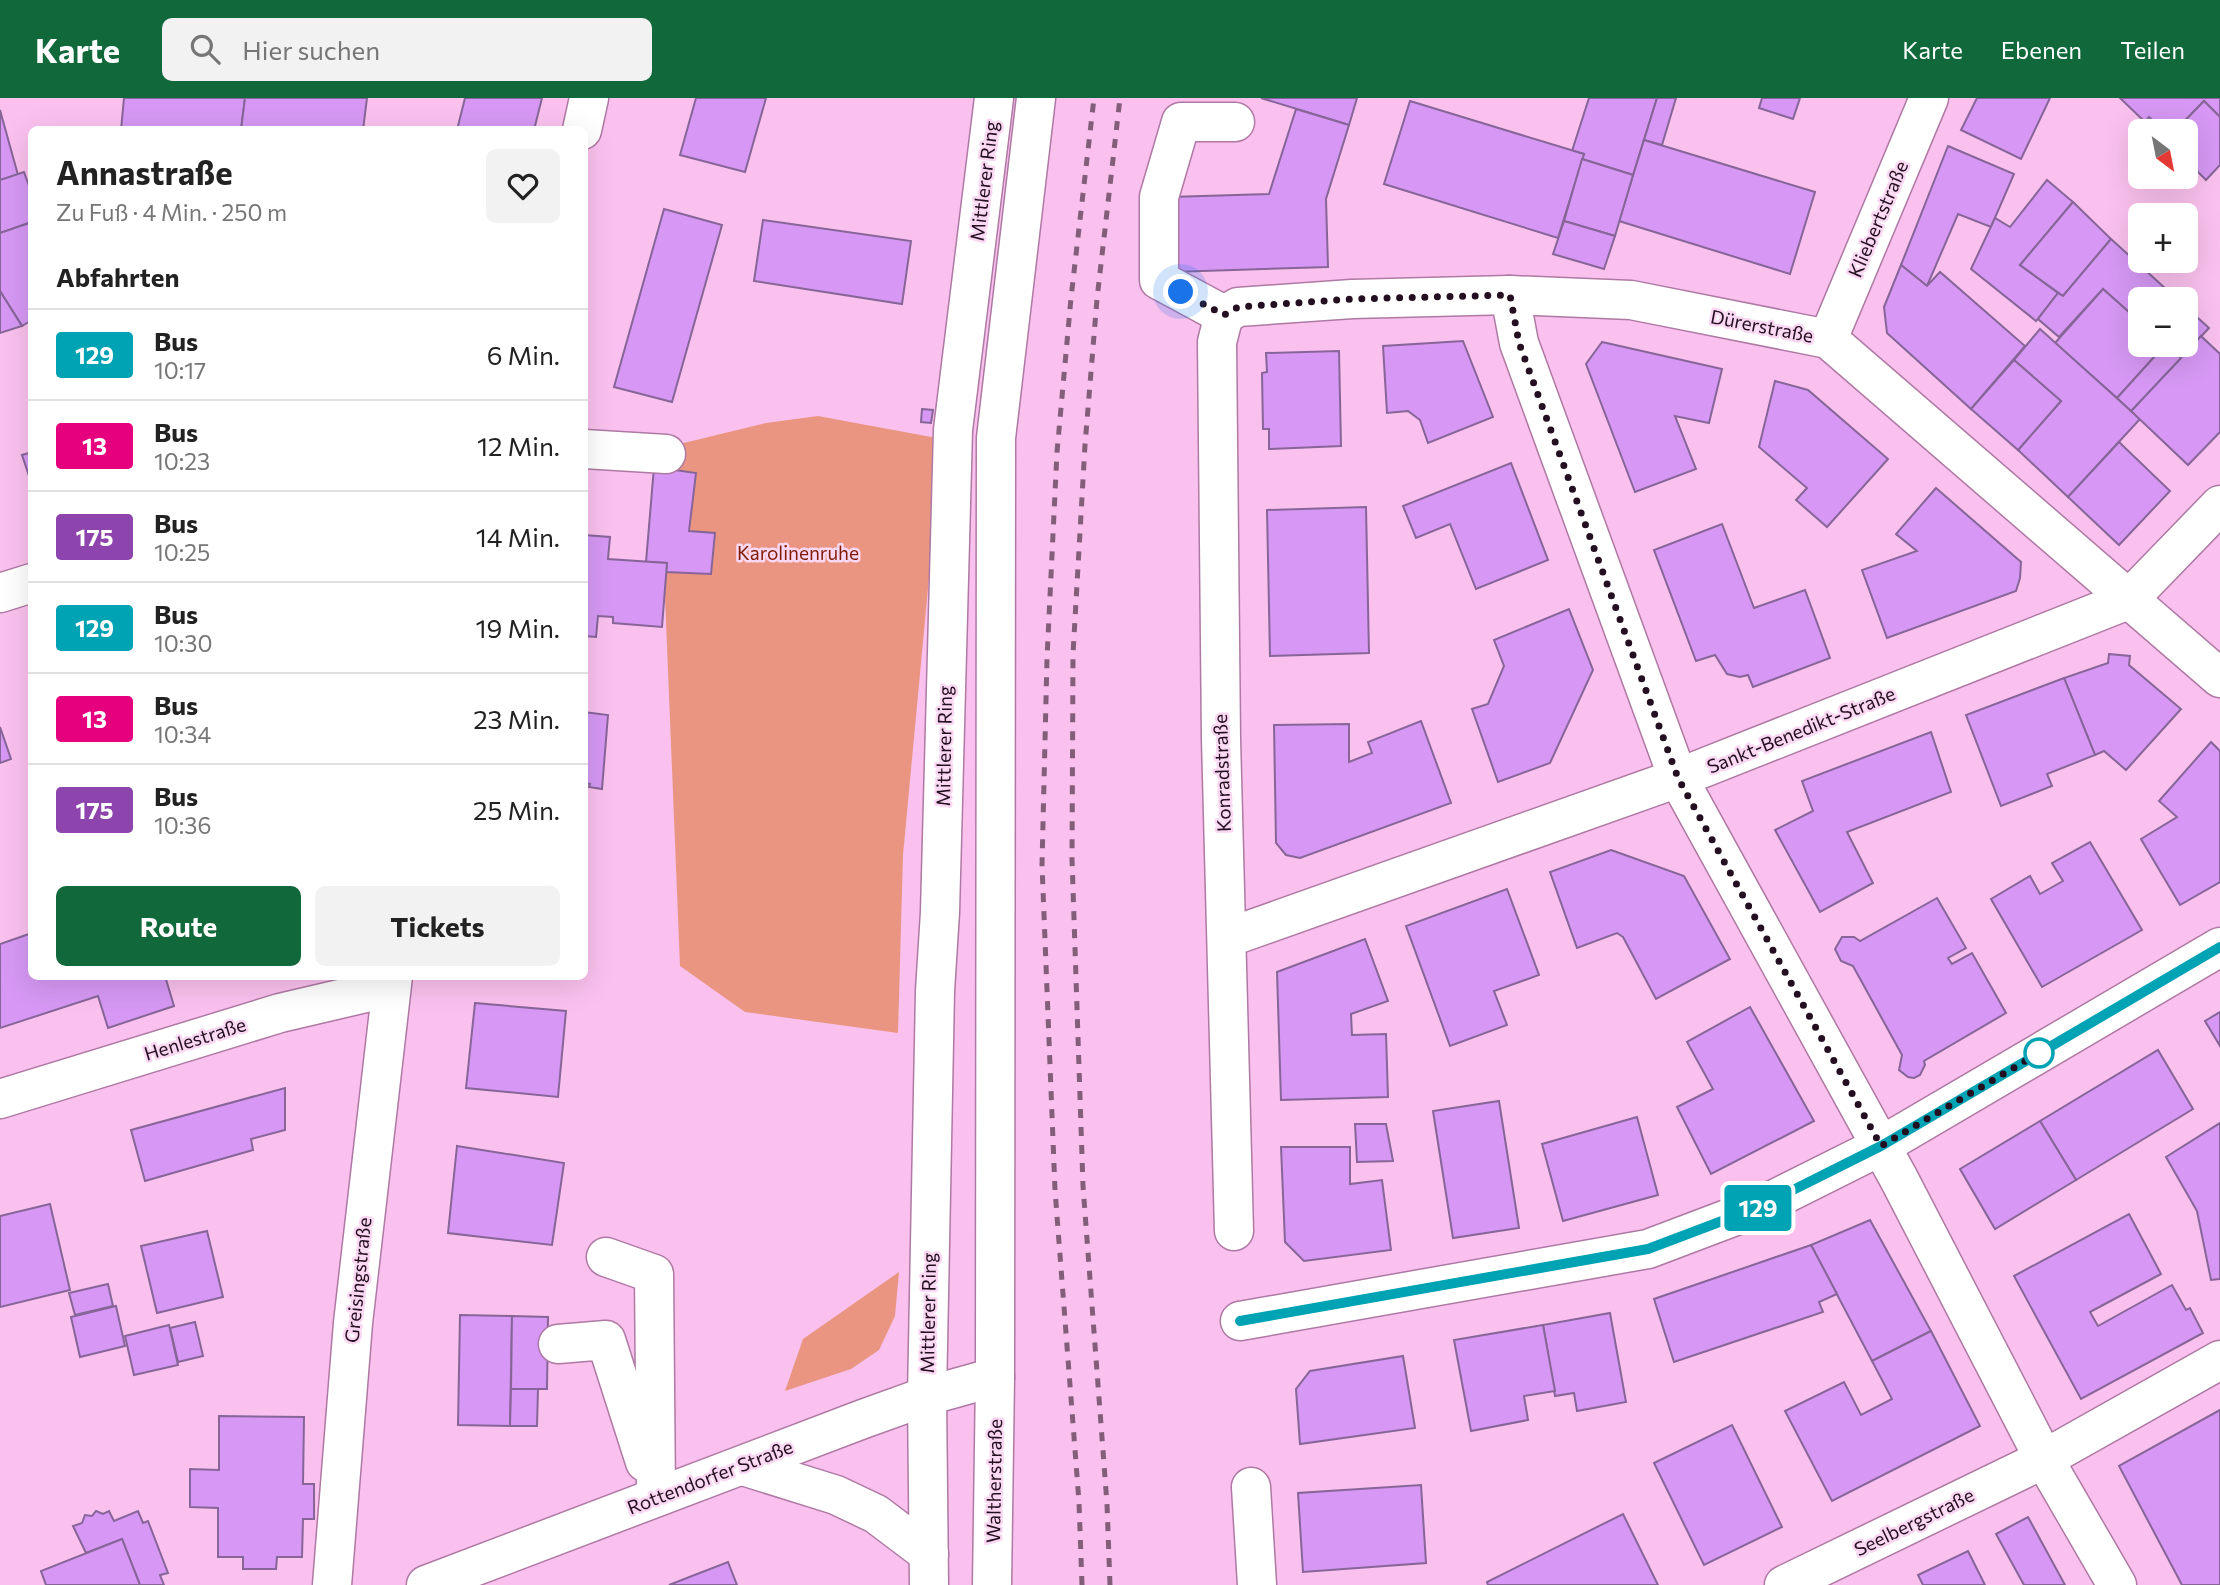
<!DOCTYPE html>
<html lang="de">
<meta charset="utf-8">
<style>
:root{--surface:#fff;--page:#f2f2f2;--text:#222;--muted:#767676;--line:#e0e0e0;--accent:#11683a}
body{margin:0;font-family:Commissioner,sans-serif;background:var(--page);color:var(--text);height:100vh;display:flex;flex-direction:column;font-size:26px;white-space:nowrap}
*{box-sizing:border-box;margin:0}
p{font-size:23px;color:var(--muted)}
.icon{flex:none;width:38px;height:38px;fill:none;stroke:currentColor;stroke-width:2;stroke-linecap:round;stroke-linejoin:round}
.map{position:relative;flex:1;overflow:hidden}
.drawer{position:absolute;left:28px;top:28px;width:560px;height:854px;display:flex;flex-direction:column;background:var(--surface);border-radius:10px;box-shadow:0 7px 28px #0002}
.drawer>*{flex:none}
.badge{padding:0 14px;border-radius:5px;font-size:24px;line-height:46px}
.needle{width:46px;rotate:148deg}
.fabs{position:absolute;left:2128px;top:21px;display:grid;gap:14px}
.fabs a{display:grid;place-items:center;width:70px;height:70px;border-radius:10px;background:var(--surface);box-shadow:0 7px 28px #0002;font-size:35px}
.you{position:absolute;width:35px;height:35px;margin:-18px;border:5px solid #fff;border-radius:50%;background:#1a73e8;box-shadow:0 0 0 10px #1a73e833}
.map>.badge{position:absolute;translate:-50% -50%;box-shadow:0 0 0 4px #fff}
h2{padding:0 28px;font-size:26px;line-height:63px}
.round{display:grid;place-items:center;flex:none;width:74px;height:74px;border-radius:10px;background:var(--page)}
.summary{display:flex;align-items:center;justify-content:space-between;height:119px;padding:0 28px}
h1{font-size:33px;font-weight:700;line-height:52px}
.cta{display:flex;gap:14px;margin-top:auto;padding:14px 28px}
.cta a{flex:1;height:80px;border-radius:10px;background:var(--accent);color:#fff;font-size:28px;font-weight:700;line-height:80px;text-align:center}
.cta a+a{background:var(--page);color:var(--text)}
ul{padding:0;list-style:none}
li{display:flex;align-items:center;gap:21px;height:91px;padding:0 28px;border-top:2px solid var(--line)}
li div{flex:1}
li b{display:block;font-size:26px}
li em{font-style:normal}
li .badge{min-width:77px;font-weight:700;text-align:center}
header{display:flex;align-items:center;gap:42px;box-sizing:border-box;height:98px;padding:0 35px;background:var(--accent);color:#fff}
header strong{font-size:33px}
nav{display:flex;gap:38px;margin-inline-start:auto;font-size:24px}
.search{width:490px;height:63px;background:var(--page);display:flex;align-items:center;gap:18px;box-sizing:border-box;padding:0 24px;border-radius:10px;color:var(--muted);font-size:26px}
.map>svg:first-child{display:block}
</style>
<header>
<strong>Karte</strong>
<div class="search"><svg class="icon" aria-label="search" viewBox="0 0 24 24"><circle cx="10" cy="10" r="6"/><path d="M15 15l6 6"/></svg>Hier suchen</div>
<nav><a>Karte</a><a>Ebenen</a><a>Teilen</a></nav>
</header>
<div class="map">
<svg width="2220" height="1487" viewBox="0 0 2220 1487">
<rect width="100%" height="100%" fill="#fac1ee"/>
<g fill="#e99581">
<path d="M818,318L942,341L903,757L898,935L745,914L680,868L659,351L766,325Z"/>
<path d="M899,1174L895,1218L879,1252L851,1271L785,1293L803,1241Z"/>
</g>
<g fill="#d698f4" stroke="#876598" stroke-width="2">
<path d="M124,0H245L241,32H121Z"/>
<path d="M245,0H367L363,32H241Z"/>
<path d="M465,0H542L534,32H457Z"/>
<path d="M696,0H766L745,74L680,57Z"/>
<path d="M1261,0H1357L1349,27Z"/>
<path d="M1589,0H1657L1633,77L1582,61L1584,56L1572,53Z"/>
<path d="M1657,0H1676L1662,47L1644,42Z"/>
<path d="M1762,0H1800L1793,21L1759,10Z"/>
<path d="M1977,0H2050L2021,61L1961,32Z"/>
<path d="M2120,0H2220V19L2204,3L2175,33H2164L2149,19L2145,24Z"/>
<path d="M1410,3L1584,56L1558,140L1384,86Z"/>
<path d="M2204,3L2220,19V67L2206,82L2186,62V33H2175Z"/>
<path d="M1296,11L1349,27L1326,101L1328,169L1172,174L1170,99L1269,96Z"/>
<path d="M0,12L18,77L0,82Z"/>
<path d="M1644,42L1815,94L1790,176L1619,123Z"/>
<path d="M1948,48L2014,76L1991,129L1958,116L1927,188L1901,167Z"/>
<path d="M1582,61L1633,77L1615,138L1564,123Z"/>
<path d="M24,74L32,96V124L0,135V82Z"/>
<path d="M2047,82L2073,104L2020,167L2058,195L2036,223L1971,171L1995,120L2010,129Z"/>
<path d="M2073,104L2111,141L2063,198L2020,167Z"/>
<path d="M664,111L722,127L672,304L614,289Z"/>
<path d="M763,122L911,143L902,206L754,183Z"/>
<path d="M1564,123L1615,138L1604,171L1553,156Z"/>
<path d="M32,124V222L22,228L0,193V135Z"/>
<path d="M2111,141L2177,201H2140V224L2103,191L2059,239L2038,221L2058,195L2063,198Z"/>
<path d="M1901,167L1927,188L1940,174L2025,248L1971,311L1887,235L1884,209Z"/>
<path d="M2103,191L2140,224V247H2165L2117,300L2055,245Z"/>
<path d="M0,193L22,228L0,235Z"/>
<path d="M2186,209L2209,230L2181,260L2165,247H2186Z"/>
<path d="M2040,231L2140,321L2068,399L2018,352L2061,303L2014,262Z"/>
<path d="M2201,238L2220,256V334L2188,367L2131,313Z"/>
<path d="M1463,243L1493,319L1428,345L1420,322L1408,313L1387,315L1383,248Z"/>
<path d="M1602,244L1722,271L1709,325L1675,318L1696,371L1635,394L1586,266Z"/>
<path d="M2165,247L2181,260L2131,313L2117,300Z"/>
<path d="M1339,253L1341,348L1269,351V331H1263L1262,275L1267,274L1266,255Z"/>
<path d="M2014,262L2061,303L2018,352L1971,311Z"/>
<path d="M1775,283L1808,292L1888,361L1827,429L1796,402L1807,390L1759,349Z"/>
<path d="M922,311L933,312L931,325L921,324Z"/>
<path d="M2119,344L2170,393L2119,447L2068,399Z"/>
<path d="M32,354V387L22,357Z"/>
<path d="M1511,365L1548,462L1476,491L1450,426L1416,440L1403,408Z"/>
<path d="M654,369L696,375L689,433L715,435L711,476L666,474L667,465L646,464Z"/>
<path d="M1936,390L2021,464L2020,480L2016,493L1887,540L1862,472L1917,453L1896,436Z"/>
<path d="M1366,409L1369,555L1270,558L1267,412Z"/>
<path d="M1722,426L1754,510L1805,492L1830,560L1753,589L1748,577L1740,579L1727,576L1715,557L1696,563L1654,452Z"/>
<path d="M584,437L610,439L608,461L667,465L662,529L613,525V519L598,518L596,539L584,538Z"/>
<path d="M1569,511L1593,572L1550,665L1498,684L1472,611L1488,606L1504,568L1494,542Z"/>
<path d="M2109,556L2130,558L2129,567L2181,611L2126,672L2104,653L2095,657L2064,580L2108,565Z"/>
<path d="M2064,580L2095,657L2047,676L2052,688L2001,708L1966,617Z"/>
<path d="M584,614L608,617L602,691L589,689L590,686L584,685Z"/>
<path d="M1421,623L1451,705L1300,760L1286,757L1276,745L1274,627L1349,626V664L1372,655L1368,644Z"/>
<path d="M0,629L11,661L0,665Z"/>
<path d="M1931,634L1951,694L1847,734L1873,785L1820,814L1775,732L1813,713L1802,683Z"/>
<path d="M2211,644L2220,653V784L2180,807L2141,741L2177,719L2159,703Z"/>
<path d="M2090,744L2142,832L2042,889L1991,801L2030,778L2040,796L2063,783L2052,765Z"/>
<path d="M1611,752L1684,778L1730,861L1656,901L1623,839L1617,835L1577,850L1550,774Z"/>
<path d="M1507,791L1539,877L1494,893L1507,927L1450,948L1406,828Z"/>
<path d="M1937,800L1966,850L1948,860L1952,866L1972,855L2006,915L1924,963L1925,967L1920,977L1914,980L1908,979L1899,972L1902,957L1853,868L1841,863L1835,851L1842,839H1854L1860,843Z"/>
<path d="M32,835V878H165L174,908L108,930L98,898L0,930V846Z"/>
<path d="M1365,841L1388,903L1351,916L1352,937L1386,936L1388,999L1281,1002L1277,874Z"/>
<path d="M475,905L566,913L558,999L466,990Z"/>
<path d="M1750,909L1814,1023L1711,1076L1677,1009L1713,991L1687,944Z"/>
<path d="M2220,914V948L2205,923Z"/>
<path d="M2158,952L2193,1011L2076,1082L2040,1023Z"/>
<path d="M285,990V1032L251,1041L253,1052L145,1083L131,1032Z"/>
<path d="M1499,1003L1519,1130L1453,1140L1433,1013Z"/>
<path d="M1637,1019L1658,1097L1563,1123L1542,1046Z"/>
<path d="M2040,1023L2076,1082L1995,1131L1960,1071Z"/>
<path d="M2220,1025V1181L2211,1182L2197,1113L2166,1059Z"/>
<path d="M1355,1026H1386L1393,1063L1357,1064Z"/>
<path d="M457,1048L564,1065L552,1147L448,1135Z"/>
<path d="M1281,1049H1350V1086L1382,1082L1391,1152L1304,1163L1285,1144Z"/>
<path d="M50,1106L70,1192L0,1209V1118Z"/>
<path d="M2129,1116L2161,1176L2090,1214L2098,1228L2172,1187L2186,1212L2190,1210L2203,1235L2081,1301L2014,1178Z"/>
<path d="M1870,1122L1931,1233L1872,1263L1811,1147Z"/>
<path d="M207,1133L223,1199L157,1215L141,1148Z"/>
<path d="M1811,1147L1837,1196L1819,1204L1823,1214L1674,1264L1654,1201Z"/>
<path d="M108,1186L113,1208L75,1217L69,1195Z"/>
<path d="M116,1208L125,1248L80,1259L71,1219Z"/>
<path d="M1610,1215L1626,1304L1577,1313L1574,1295L1555,1298L1543,1227Z"/>
<path d="M460,1217L512,1218L510,1328L458,1327Z"/>
<path d="M512,1218L548,1219L547,1291H511Z"/>
<path d="M195,1224L203,1258L178,1264L170,1230Z"/>
<path d="M169,1227L178,1267L134,1277L125,1238Z"/>
<path d="M1543,1227L1555,1293L1524,1298L1528,1322L1471,1333L1454,1242Z"/>
<path d="M1931,1233L1980,1328L1832,1403L1785,1313L1844,1284L1861,1317L1892,1301L1872,1263Z"/>
<path d="M1403,1258L1415,1330L1300,1346L1296,1291L1310,1273Z"/>
<path d="M511,1291H538L537,1328H510Z"/>
<path d="M2220,1312V1487H2182L2119,1368Z"/>
<path d="M219,1318L304,1319L303,1386H314V1421H303L302,1459H277L276,1471H243V1459H218V1410L190,1409V1371L219,1372Z"/>
<path d="M1732,1327L1782,1429L1704,1467L1654,1365Z"/>
<path d="M1421,1387L1426,1465L1303,1474L1298,1395Z"/>
<path d="M96,1413L103,1416L109,1413L114,1423L138,1413L143,1425L148,1423L168,1475L160,1477L164,1487H140L122,1441L86,1455L73,1428L82,1425L85,1417L92,1418Z"/>
<path d="M1623,1416L1658,1487H1488L1487,1484Z"/>
<path d="M2028,1419L2065,1487H2024L1996,1436Z"/>
<path d="M122,1441L140,1487H46L41,1473Z"/>
<path d="M1968,1453L1985,1487H1923L1918,1477Z"/>
<path d="M728,1464L737,1487H669L692,1478Z"/>
</g>
<g fill="none" stroke-linecap="round" stroke-linejoin="round">
<g stroke="#ae79a3" stroke-width="41">
<g id="minor">
<path d="M582,32L589,0"/>
<path d="M1510,197L1519,245L1678,680L1899,1081L2044,1361L2117,1487"/>
<path d="M1224,217L1238,209L1352,201L1510,197L1631,202L1828,241L2220,580"/>
<path d="M1224,217L1217,244L1221,641L1234,1133"/>
<path d="M1224,217L1159,182V99L1181,24H1235"/>
<path d="M1828,241L1929,0"/>
<path d="M584,351L666,356"/>
<path d="M0,495L32,485"/>
<path d="M1227,840L1678,680L2128,502L2220,407"/>
<path d="M0,1001L280,915L391,889"/>
<path d="M606,1159L654,1176L656,1399"/>
<path d="M1240,1223L1648,1151L1759,1109L1881,1048L2220,849"/>
<path d="M558,1246L606,1242L645,1364"/>
<path d="M743,1368L836,1397L876,1416L929,1456"/>
<path d="M1251,1389L1257,1487"/>
<path d="M332,1487L353,1225L393,878"/>
<path d="M426,1487L863,1321L927,1298L995,1279"/>
<path d="M1784,1487L2044,1361L2220,1262"/>
</g>
</g>
<g stroke="#ae79a3" stroke-width="41">
<g id="major">
<path d="M929,1487L927,1298L935,893L940,814L953,332L994,0"/>
<path d="M992,1487L995,1279L996,340L1036,0"/>
</g>
</g>
<use href="#minor" stroke="#fff" stroke-width="38"/>
<use href="#major" stroke="#fff" stroke-width="38"/>
<g stroke="#835e7b" stroke-width="5" stroke-dasharray="9 9" stroke-linecap="butt">
<path d="M1082,1487L1079,1404L1055,1092L1042,767L1047,560L1057,354L1071,200L1094,0"/>
<path d="M1110,1487L1107,1406L1083,1088L1072,761L1073,556L1085,347L1097,201L1120,0"/>
</g>
</g>
<g fill="none" stroke-linecap="round" stroke-linejoin="round">
<g stroke="#fff" stroke-width="16">
<path id="line" d="M1240,1223L1648,1151L1759,1109L1881,1048L2220,849"/>
</g>
<use href="#line" stroke="#00a3b4" stroke-width="10"/>
<path stroke="#230f1f" stroke-width="7" stroke-dasharray="0 12.6" d="M1181,194L1224,217L1238,209L1352,201L1510,197L1519,245L1678,680L1881,1048L2039,955"/>
</g>
<circle fill="#fff" stroke="#00a3b4" stroke-width="3.5" cx="2039" cy="955" r="14"/>
<g text-anchor="middle" stroke-width="5" stroke-linejoin="round" paint-order="stroke">
<g font-size="19" fill="#230f1f" stroke="#fad7f2">
<text transform="translate(984 83) rotate(-83)" y="7">Mittlerer Ring</text>
<text transform="translate(1878 121) rotate(-67)" y="7">Kliebertstraße</text>
<text transform="translate(1762 228) rotate(11)" y="7">Dürerstraße</text>
<text transform="translate(1801 632) rotate(-22)" y="7">Sankt-Benedikt-Straße</text>
<text transform="translate(944 648) rotate(-89)" y="7">Mittlerer Ring</text>
<text transform="translate(1222 675) rotate(-92)" y="7">Konradstraße</text>
<text transform="translate(195 941) rotate(-17)" y="7">Henlestraße</text>
<text transform="translate(358 1182) rotate(-84)" y="7">Greisingstraße</text>
<text transform="translate(928 1215) rotate(-89)" y="7">Mittlerer Ring</text>
<text transform="translate(710 1379) rotate(-21)" y="7">Rottendorfer Straße</text>
<text transform="translate(994 1383) rotate(-89)" y="7">Waltherstraße</text>
<text transform="translate(1914 1424) rotate(-26)" y="7">Seelbergstraße</text>
</g>
<g font-size="19" fill="#7f1b02" stroke="#fad7f2">
<text x="798" y="462">Karolinenruhe</text>
</g>
</g>
</svg>
<div class="fabs">
<a><svg class="needle" viewBox="-14 -14 28 28"><path d="M0-13l5 13h-10z" fill="#e53935"/><path d="M0 13l5-13h-10z" fill="#767676"/></svg></a>
<a>+</a>
<a>−</a>
</div>
<div class="you" style="left:1181px;top:194px"></div>
<b class="badge" style="left:1758px;top:1110px;background:#00a3b4;color:#fff">129</b>
<section class="drawer">
<div class="summary"><div><h1>Annastraße</h1><p>Zu Fuß · 4 Min. · 250 m</p></div><a class="round"><svg class="icon" aria-label="heart" viewBox="0 0 24 24"><path d="M12 20l-8-8c-3-5 5-10 8-4 3-6 11-1 8 4z"/></svg></a></div>
<h2>Abfahrten</h2>
<ul>
<li><span class="badge" style="background:#00a3b4;color:#fff">129</span><div><b>Bus</b><p>10:17</p></div><em>6 Min.</em></li>
<li><span class="badge" style="background:#e6007e;color:#fff">13</span><div><b>Bus</b><p>10:23</p></div><em>12 Min.</em></li>
<li><span class="badge" style="background:#8e44ad;color:#fff">175</span><div><b>Bus</b><p>10:25</p></div><em>14 Min.</em></li>
<li><span class="badge" style="background:#00a3b4;color:#fff">129</span><div><b>Bus</b><p>10:30</p></div><em>19 Min.</em></li>
<li><span class="badge" style="background:#e6007e;color:#fff">13</span><div><b>Bus</b><p>10:34</p></div><em>23 Min.</em></li>
<li><span class="badge" style="background:#8e44ad;color:#fff">175</span><div><b>Bus</b><p>10:36</p></div><em>25 Min.</em></li>
</ul>
<div class="cta"><a>Route</a><a>Tickets</a></div>
</section>
</div>
